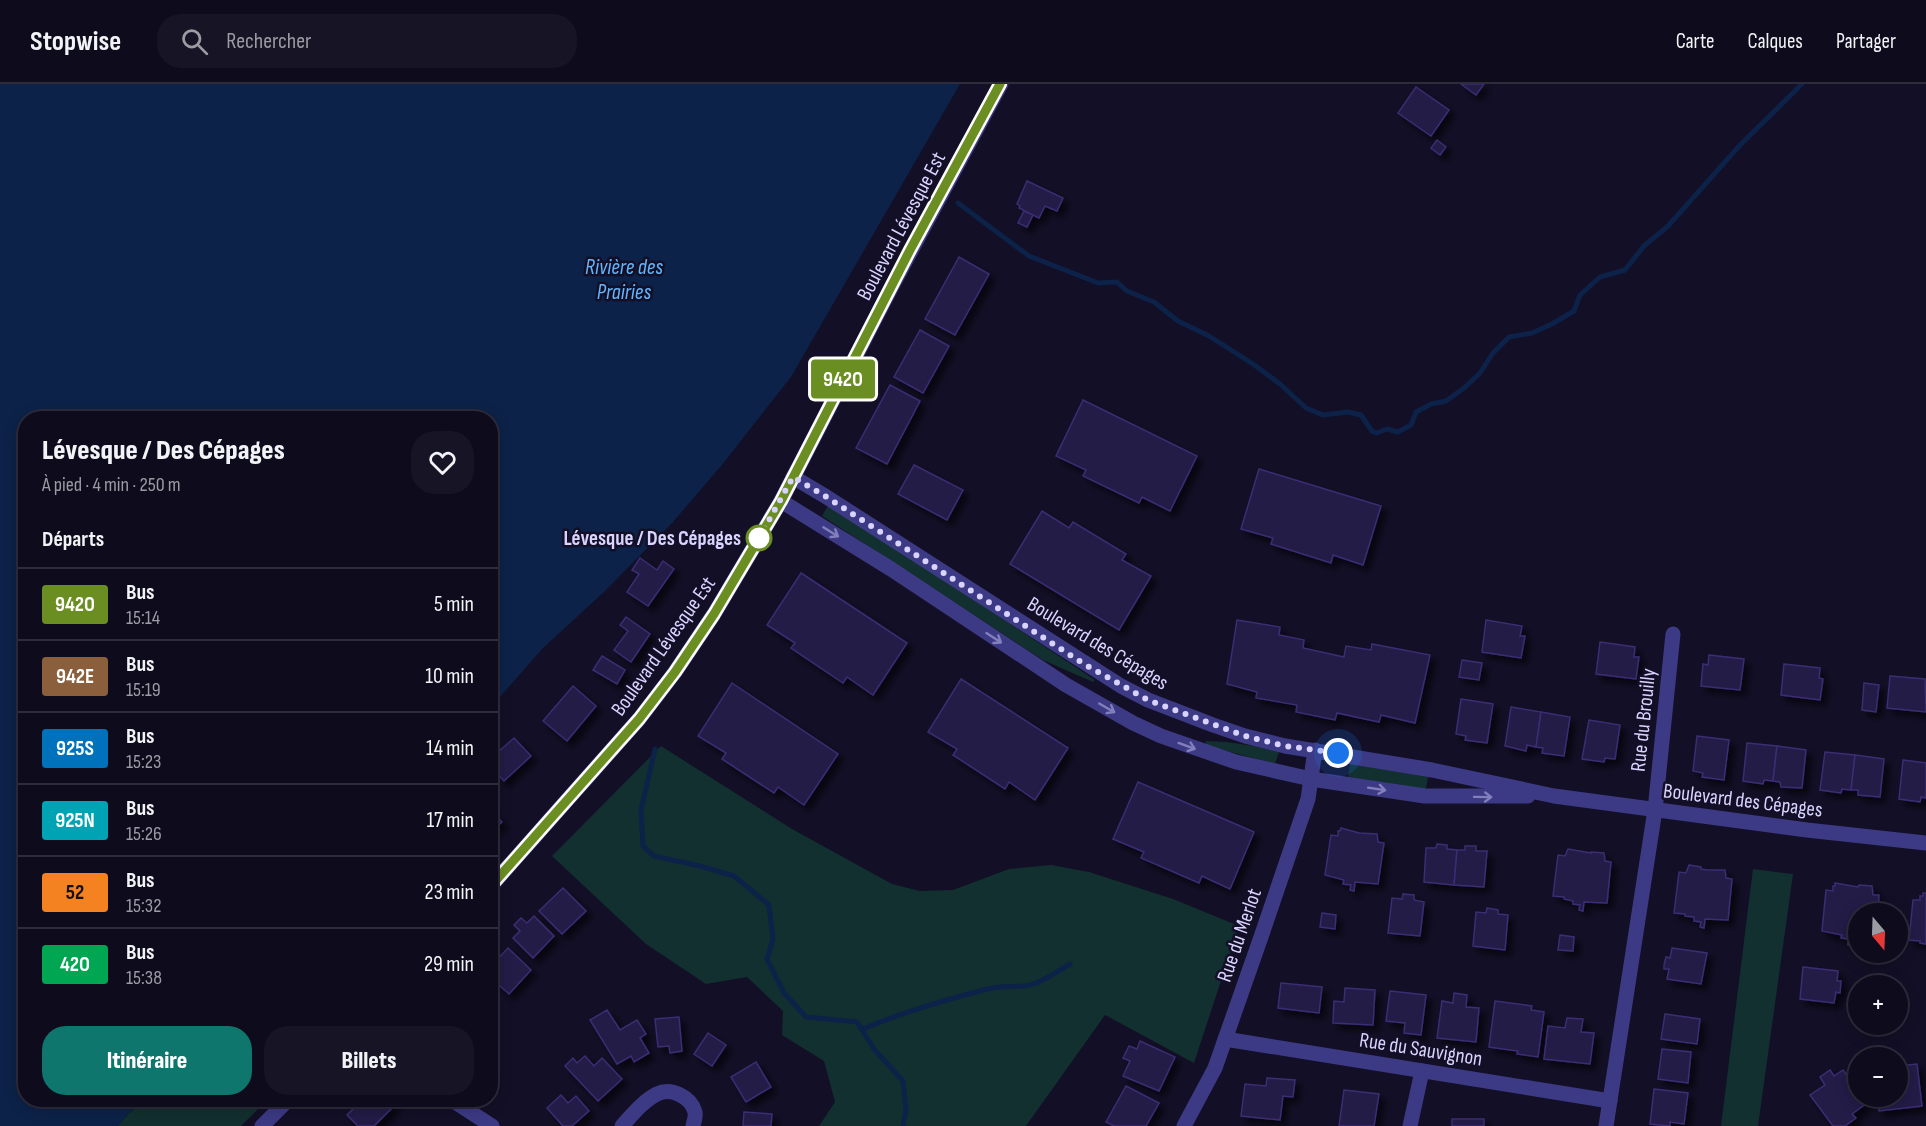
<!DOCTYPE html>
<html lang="fr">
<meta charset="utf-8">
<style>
:root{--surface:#0e0b1c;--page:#171425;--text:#f1f3f6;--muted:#9b9ba3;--line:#2e2b3b;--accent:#0f766e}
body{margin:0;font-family:"Sofia Sans Condensed",sans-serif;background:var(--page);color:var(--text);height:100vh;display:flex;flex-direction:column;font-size:22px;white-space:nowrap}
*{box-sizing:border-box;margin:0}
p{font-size:20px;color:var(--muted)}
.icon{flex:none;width:33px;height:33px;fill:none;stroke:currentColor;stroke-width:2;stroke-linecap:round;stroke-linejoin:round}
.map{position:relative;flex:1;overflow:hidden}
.details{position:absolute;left:18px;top:327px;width:480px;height:696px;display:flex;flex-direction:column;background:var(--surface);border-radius:24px;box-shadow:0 3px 15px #0003,0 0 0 2px var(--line)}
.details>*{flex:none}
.badge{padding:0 12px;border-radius:4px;font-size:21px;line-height:39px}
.needle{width:39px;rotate:161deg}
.controls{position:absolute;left:1848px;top:819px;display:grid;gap:12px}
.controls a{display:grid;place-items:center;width:60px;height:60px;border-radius:50%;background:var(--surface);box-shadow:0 3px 15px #0003,0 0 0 2px var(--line);font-size:30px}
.you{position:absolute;width:30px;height:30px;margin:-15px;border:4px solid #fff;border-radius:50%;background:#1a73e8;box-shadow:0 0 0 9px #1a73e833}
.map>.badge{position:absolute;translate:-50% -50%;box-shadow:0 0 0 3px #fff}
h2{padding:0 24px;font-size:22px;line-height:54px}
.round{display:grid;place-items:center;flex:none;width:63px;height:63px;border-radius:24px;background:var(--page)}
.headline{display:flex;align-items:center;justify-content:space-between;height:102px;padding:0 24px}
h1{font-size:28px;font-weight:800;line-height:45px}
.cta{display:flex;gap:12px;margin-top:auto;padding:12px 24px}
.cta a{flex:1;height:69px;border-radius:24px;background:var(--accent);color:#fff;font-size:24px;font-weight:800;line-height:69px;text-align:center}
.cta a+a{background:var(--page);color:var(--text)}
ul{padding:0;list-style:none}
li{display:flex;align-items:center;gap:18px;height:72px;padding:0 24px;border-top:2px solid var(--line)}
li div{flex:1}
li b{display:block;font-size:22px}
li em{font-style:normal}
li .badge{min-width:66px;font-weight:700;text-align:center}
header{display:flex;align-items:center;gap:36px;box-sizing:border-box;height:84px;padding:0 30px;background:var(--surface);border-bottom:2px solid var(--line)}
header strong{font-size:28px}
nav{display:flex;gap:33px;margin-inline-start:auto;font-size:21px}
.search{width:420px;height:54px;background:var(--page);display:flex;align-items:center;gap:15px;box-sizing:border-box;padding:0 21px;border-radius:24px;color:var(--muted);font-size:22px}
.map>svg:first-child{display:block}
</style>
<header>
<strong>Stopwise</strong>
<div class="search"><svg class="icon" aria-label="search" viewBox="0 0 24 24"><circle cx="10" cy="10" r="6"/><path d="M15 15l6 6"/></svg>Rechercher</div>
<nav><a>Carte</a><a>Calques</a><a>Partager</a></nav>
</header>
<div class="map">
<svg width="1926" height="1042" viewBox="0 0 1926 1042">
<defs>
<filter id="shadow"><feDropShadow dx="5.5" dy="5.5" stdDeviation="3" flood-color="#0009"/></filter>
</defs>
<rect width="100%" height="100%" fill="#130f26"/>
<g fill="#12302f">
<path d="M829,420L1095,596L1093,598L1043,576L822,432Z"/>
<path d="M1206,657L1227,658L1254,662L1279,668L1275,680L1205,661Z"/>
<path d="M661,662L792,745L892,800L920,807L953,806L1009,785L1051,781L1089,788L1173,815L1239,842L1194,979L1105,931L1026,1042H819L835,1018L824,977L782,951L783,927L747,893L706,900L646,860L552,772Z"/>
<path d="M1350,680L1428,693L1426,705L1348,693Z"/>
<path d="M1753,785L1793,790L1758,1042H1721Z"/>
<path d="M146,1016H267L241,1042H118L129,1029Z"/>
</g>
<path fill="#0c2248" d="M0,0H960L791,293L721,382L673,438L605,507L542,565L491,623L490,334H26V1016H146L129,1029L118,1042H0Z"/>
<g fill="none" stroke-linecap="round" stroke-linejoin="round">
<g stroke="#0c2248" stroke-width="5">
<path d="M958,119L1029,172L1098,199L1117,198L1127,207L1154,218L1178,237L1209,252L1253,280L1280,300L1306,324L1323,331L1348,328L1361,331L1372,347L1377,349L1387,345L1398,348L1411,341L1416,328L1431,320L1446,317L1464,304L1480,289L1493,269L1509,253L1532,249L1552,240L1574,227L1580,211L1600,193L1625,186L1644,162L1668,142L1741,60L1802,0"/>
<path d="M655,665L641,726L643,762L654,772L700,782L734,792L769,821L773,855L767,875L784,909L806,933L857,938L874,965L903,997L906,1026L903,1042"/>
<path d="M863,945C902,928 945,916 987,905C1000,902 1011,903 1024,902C1040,900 1056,888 1070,880"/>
</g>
</g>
<g fill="#241b47" stroke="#3b2d73" stroke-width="1.5" filter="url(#shadow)">
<path d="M1461,0H1484L1476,11Z"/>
<path d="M1416,3L1449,26L1431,52L1398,29Z"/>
<path d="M1437,56L1446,63L1440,71L1431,64Z"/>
<path d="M1027,97L1063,114L1057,127L1045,122L1039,134L1019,124L1020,122L1017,120Z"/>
<path d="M1024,127L1033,131L1027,143L1018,139Z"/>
<path d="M959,173L989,190L955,251L925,235Z"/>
<path d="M920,246L949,262L923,309L894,293Z"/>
<path d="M890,301L920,317L887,380L856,364Z"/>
<path d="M1083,316L1197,372L1170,427L1142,413L1139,419L1083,392L1086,386L1056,372Z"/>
<path d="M914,381L963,406L947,436L898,410Z"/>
<path d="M1259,385L1381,422L1363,481L1333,471L1331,479L1328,478L1271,460L1273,454L1241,445Z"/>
<path d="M1042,427L1069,444L1073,438L1126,470L1122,476L1151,492L1119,546L1010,480Z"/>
<path d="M640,474L657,486L663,477L674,485L648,522L627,508L639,490L632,486Z"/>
<path d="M801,489L907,559L873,611L847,593L843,599L791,564L795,559L767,541Z"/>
<path d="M626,533L650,550L631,578L614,566L628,547L620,541Z"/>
<path d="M1237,536L1280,543L1279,551L1304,556L1303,564L1344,573L1346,562L1371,566L1372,560L1430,571L1415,639L1381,631L1379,638L1337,629L1335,636L1296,628L1297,621L1256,614L1257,608L1227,600Z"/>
<path d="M1486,536L1522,542L1520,552H1525L1521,574L1482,568Z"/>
<path d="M1600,558L1635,563L1634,573H1639L1636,595L1596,590Z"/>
<path d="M1709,571L1744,575L1740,606L1701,602L1703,580L1708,581Z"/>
<path d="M602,572L625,586L617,600L593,586Z"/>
<path d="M1462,576L1482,579L1479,596L1459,593Z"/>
<path d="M1784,580L1820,584L1819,594L1823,595L1820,616L1781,611Z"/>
<path d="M1890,592L1925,595L1926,628L1887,624Z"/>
<path d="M961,595L1068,664L1035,716L1009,698L1005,705L953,671L957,665L928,648Z"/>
<path d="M732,599L838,670L804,721L778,703L774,709L722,675L726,669L698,652Z"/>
<path d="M1864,599L1879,601L1876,628L1862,626Z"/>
<path d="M573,602L596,622L567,657L543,637Z"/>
<path d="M1461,615L1493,620L1487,659L1465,656L1466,652L1456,650Z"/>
<path d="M1511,623L1541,628L1536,663L1527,661L1526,667L1505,662Z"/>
<path d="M1541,628L1570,633L1564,672L1542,669L1543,664L1536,663Z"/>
<path d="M1589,636L1620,641L1615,675L1605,674L1604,678L1582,675Z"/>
<path d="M1697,652L1729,656L1724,696L1702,693L1703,689L1693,687Z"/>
<path d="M514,654L531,672L504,697L490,682V675Z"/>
<path d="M1747,659L1777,662L1773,697L1764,696L1763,700L1743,697Z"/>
<path d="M1777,662L1806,666L1802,704L1781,703L1780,698L1773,697Z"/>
<path d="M1825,668L1855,671L1851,706L1842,705L1841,709L1820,706Z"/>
<path d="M1855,671L1884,675L1880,713L1858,711V706H1851Z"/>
<path d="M1903,676L1926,679V714L1921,713L1920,718L1899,715Z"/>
<path d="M1138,698L1254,748L1230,805L1202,792L1199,799L1141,774L1144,768L1113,755Z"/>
<path d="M490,726L502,738L490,749Z"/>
<path d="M1341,744L1359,749L1377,750L1378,758L1384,759L1378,800L1355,798L1354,807L1350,806L1351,801L1343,800L1344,796L1325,791L1331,751L1338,752V747H1340Z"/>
<path d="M1437,760L1447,761V765L1457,766L1454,801L1424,798L1426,764H1436Z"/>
<path d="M1465,762H1476V767H1487L1484,803L1454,801L1457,766H1465Z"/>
<path d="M1568,765L1591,769V768L1604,769L1605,777L1611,778L1607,819L1584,818L1583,827L1579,826L1580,821L1573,820V817L1564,815V813L1553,812L1558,771L1565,772Z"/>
<path d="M1689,781L1701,783V785L1707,786H1725L1726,794L1732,795L1728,836L1705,835L1704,844L1700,843L1701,838L1694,837V833L1685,832V830L1674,829L1679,788L1686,789Z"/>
<path d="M1835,799L1858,803L1859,801L1872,802L1873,811H1879L1878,830H1858V852H1853L1852,861H1848V855L1841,854L1842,851L1822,847L1826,806L1833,807V802H1835Z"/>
<path d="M563,804L586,827L562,850L539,827Z"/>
<path d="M1923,809H1926V860L1920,859V857L1909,856L1913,816H1920V812H1923Z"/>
<path d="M1403,810L1414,811V816L1424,818L1420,852L1388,849L1392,814L1402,815Z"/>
<path d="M1487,824L1498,826V830L1508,831L1505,866L1473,862L1476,828L1486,829Z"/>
<path d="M1322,829L1336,831L1335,845L1320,843Z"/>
<path d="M534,832L554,852L533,874L513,854L520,847L514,841L521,834L527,839Z"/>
<path d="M1560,851L1574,853L1573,867L1558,866Z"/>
<path d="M508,864L531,886L509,910L490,893V883Z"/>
<path d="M1672,864L1707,869L1701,900L1667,895L1669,885H1664V881L1666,873L1670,874Z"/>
<path d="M1803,883L1838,887L1837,897H1841L1840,909L1836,908L1834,919L1800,915Z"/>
<path d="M1281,899L1322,903L1319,929L1278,924Z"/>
<path d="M1345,904L1375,906L1373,941L1333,939L1334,917L1344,918Z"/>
<path d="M1390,907L1426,911L1421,951L1404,949L1405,939L1386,937Z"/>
<path d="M1454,909L1467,911L1466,923L1479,924L1476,958L1437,954L1442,917L1453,919Z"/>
<path d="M1495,917L1532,922L1531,926L1544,928L1538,973L1517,970L1518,967L1489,963Z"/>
<path d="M607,926L620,946L637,936L646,950L640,954L649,969L634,978L631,972L617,980L590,936Z"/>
<path d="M1665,930L1700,935L1697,960L1661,955Z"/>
<path d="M679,933L682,967L670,969L669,962L658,963L655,935Z"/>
<path d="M1567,934L1583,935L1581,948L1594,949L1590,980L1544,975L1548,942L1565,944Z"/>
<path d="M708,949L726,961L712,982L694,970Z"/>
<path d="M1140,957L1175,973L1159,1007L1123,992L1130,977L1123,974L1129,962L1137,965Z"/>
<path d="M1662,965L1691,968L1688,999L1658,995Z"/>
<path d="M585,972L594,982L602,974L622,995L598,1017L565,982L573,974L577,979Z"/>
<path d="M756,978L771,1003L746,1018L731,993Z"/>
<path d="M1917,980L1922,1022L1879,1027L1877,1012H1898V982Z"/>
<path d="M1830,986L1834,992L1843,986L1858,1007V1012H1862L1867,1019L1852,1030L1856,1034L1845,1042H1833L1810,1011L1825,1001L1820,993Z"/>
<path d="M1267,994L1295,996L1293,1013L1283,1012L1280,1036L1241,1032L1245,1000L1266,1002Z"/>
<path d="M1126,1002L1159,1019L1146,1042H1114L1106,1038Z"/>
<path d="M1654,1005L1688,1009L1684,1040L1670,1038V1042L1650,1040Z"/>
<path d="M1344,1006L1379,1010L1374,1042H1339Z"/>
<path d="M561,1011L568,1019L576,1012L589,1027L572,1042H563L547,1024Z"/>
<path d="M362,1016H387L394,1022L374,1042H358L347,1031Z"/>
<path d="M744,1028L772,1030L771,1042H743Z"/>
<rect x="1452" y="1035" width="32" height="7"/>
</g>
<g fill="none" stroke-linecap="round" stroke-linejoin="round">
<g stroke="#3d3a85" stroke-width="15">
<path d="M793,393L825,412L1121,602L1148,616L1213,641L1245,652L1285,662L1432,686L1554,712L1807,746L1926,759"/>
<path d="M781,417L891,485L1066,601L1133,639L1161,652L1236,678L1311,695L1425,712H1528"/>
<path d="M490,803L639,635L675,588L714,530L781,417L892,202L1001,0"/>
<path d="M1225,955L1610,1017"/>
<path d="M452,1016L492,1042"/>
<path d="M262,1042L288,1016"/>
<path d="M622,1042C632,1031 643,1017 657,1010C671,1003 691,1013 695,1028C696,1033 694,1037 693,1042"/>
<path d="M1184,1042L1215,984L1261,853L1308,715L1315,666"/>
<path d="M1410,1042L1422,987"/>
<path d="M1606,1042L1655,726L1673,550"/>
</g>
</g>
<defs><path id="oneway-shaft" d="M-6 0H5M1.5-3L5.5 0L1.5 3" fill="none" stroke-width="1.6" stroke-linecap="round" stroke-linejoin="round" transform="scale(1.5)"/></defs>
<g stroke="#837fbc">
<use href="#oneway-shaft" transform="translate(831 448) rotate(32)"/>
<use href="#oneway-shaft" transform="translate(994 554) rotate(33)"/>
<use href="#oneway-shaft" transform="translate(1107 624) rotate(30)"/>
<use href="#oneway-shaft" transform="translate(1187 662) rotate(20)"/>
<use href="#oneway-shaft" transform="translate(1377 705) rotate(9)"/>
<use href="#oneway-shaft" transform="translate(1483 713) rotate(1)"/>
</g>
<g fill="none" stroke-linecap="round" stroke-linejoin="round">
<g stroke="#fff" stroke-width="14">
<path id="line" d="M490,803L639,635L675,588L714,530L781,417L910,166L1000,0"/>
</g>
<use href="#line" stroke="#6b8e23" stroke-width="9"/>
<path stroke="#d9d4ff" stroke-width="6" stroke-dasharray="0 10.8" d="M759,454L793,393L825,412L1084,580L1148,616L1245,652L1285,662L1338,669"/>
</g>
<circle fill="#fff" stroke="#6b8e23" stroke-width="3" cx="759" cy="454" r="12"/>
<g text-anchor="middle" stroke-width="5" stroke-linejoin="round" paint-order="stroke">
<g font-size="21" fill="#d9d4ff" stroke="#130f26">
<text transform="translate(901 142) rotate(-62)" y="7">Boulevard Lévesque Est</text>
<text transform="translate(1098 559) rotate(31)" y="7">Boulevard des Cépages</text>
<text transform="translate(663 562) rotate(-55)" y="7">Boulevard Lévesque Est</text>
<text transform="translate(1643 636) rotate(-84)" y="7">Rue du Brouilly</text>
<text transform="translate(1743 716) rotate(7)" y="7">Boulevard des Cépages</text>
<text transform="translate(1239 851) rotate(-71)" y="7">Rue du Merlot</text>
<text transform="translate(1421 965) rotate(9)" y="7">Rue du Sauvignon</text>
</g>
<g font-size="21" font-weight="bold" fill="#d9d4ff" stroke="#130f26" text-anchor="end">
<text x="741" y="461">Lévesque / Des Cépages</text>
</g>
<g font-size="22" font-style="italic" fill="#62b6ff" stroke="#130f26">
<text x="624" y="190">Rivière des<tspan x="624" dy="25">Prairies</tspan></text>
</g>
</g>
</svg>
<div class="controls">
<a><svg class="needle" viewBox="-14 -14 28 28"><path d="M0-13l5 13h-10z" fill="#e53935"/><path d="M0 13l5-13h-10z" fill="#9b9ba3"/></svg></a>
<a>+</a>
<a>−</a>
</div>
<div class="you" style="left:1338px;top:669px"></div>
<b class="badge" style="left:843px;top:295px;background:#6b8e23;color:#fff">942O</b>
<section class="details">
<div class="headline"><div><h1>Lévesque / Des Cépages</h1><p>À pied · 4 min · 250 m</p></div><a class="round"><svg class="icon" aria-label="heart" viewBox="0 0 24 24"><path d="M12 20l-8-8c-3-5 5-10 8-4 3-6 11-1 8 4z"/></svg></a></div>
<h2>Départs</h2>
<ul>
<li><span class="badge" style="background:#6b8e23;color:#fff">942O</span><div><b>Bus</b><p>15:14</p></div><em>5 min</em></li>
<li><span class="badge" style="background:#8b5e3c;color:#fff">942E</span><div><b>Bus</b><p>15:19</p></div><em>10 min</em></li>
<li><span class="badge" style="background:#0072bc;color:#fff">925S</span><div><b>Bus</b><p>15:23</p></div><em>14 min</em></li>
<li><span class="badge" style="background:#00a3b4;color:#fff">925N</span><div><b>Bus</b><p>15:26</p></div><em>17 min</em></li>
<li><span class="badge" style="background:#f58220;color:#111">52</span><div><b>Bus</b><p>15:32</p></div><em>23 min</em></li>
<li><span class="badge" style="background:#00a651;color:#fff">42O</span><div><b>Bus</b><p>15:38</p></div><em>29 min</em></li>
</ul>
<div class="cta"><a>Itinéraire</a><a>Billets</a></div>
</section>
</div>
